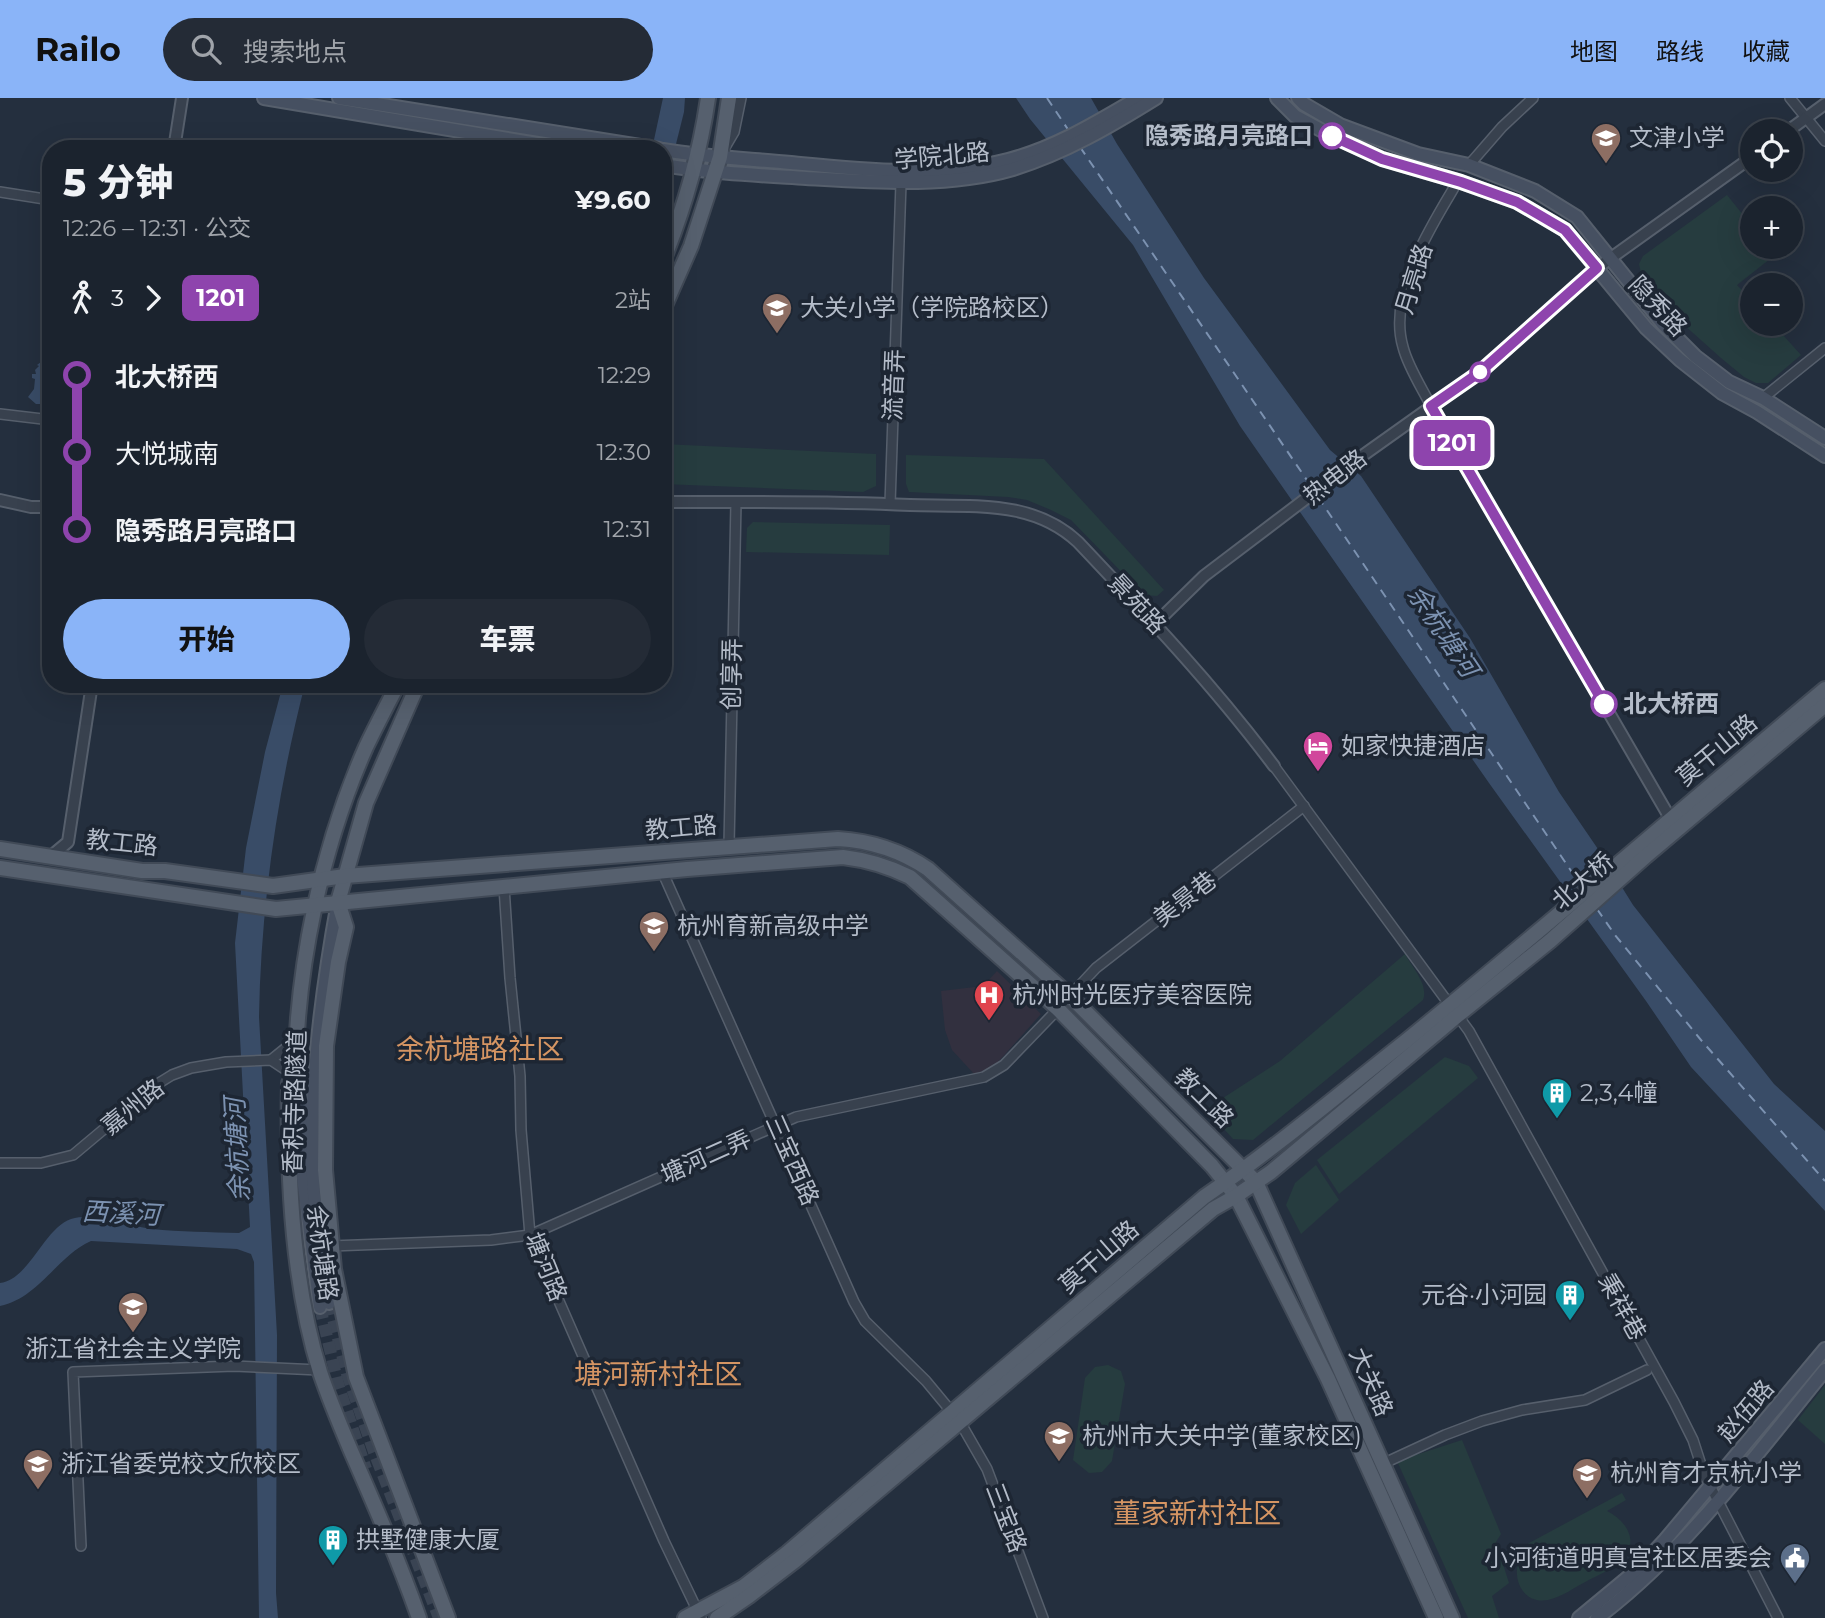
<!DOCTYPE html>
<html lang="zh">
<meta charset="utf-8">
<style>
:root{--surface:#1b232e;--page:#242b36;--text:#f1f3f6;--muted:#a0a4aa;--line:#39404a;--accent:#8ab4f8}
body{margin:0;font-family:Montserrat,"Noto Sans SC",sans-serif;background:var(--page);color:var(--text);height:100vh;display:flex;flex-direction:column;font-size:26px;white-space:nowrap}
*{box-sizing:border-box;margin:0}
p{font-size:23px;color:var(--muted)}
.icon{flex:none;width:38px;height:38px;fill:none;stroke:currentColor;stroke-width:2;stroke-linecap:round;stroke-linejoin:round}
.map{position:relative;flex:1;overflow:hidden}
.side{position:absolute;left:42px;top:42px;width:630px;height:553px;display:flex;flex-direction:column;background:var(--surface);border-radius:28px;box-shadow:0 7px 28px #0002,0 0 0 2px var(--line)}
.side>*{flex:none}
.badge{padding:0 14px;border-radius:10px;font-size:24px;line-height:46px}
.fabs{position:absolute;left:1740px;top:21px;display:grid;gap:14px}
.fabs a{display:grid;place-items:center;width:63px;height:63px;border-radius:50%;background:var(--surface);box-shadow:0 7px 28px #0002,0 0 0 2px var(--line);font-size:35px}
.map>.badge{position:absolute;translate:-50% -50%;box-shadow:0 0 0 4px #fff}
.legs{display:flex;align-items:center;gap:10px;height:77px;padding:0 21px;font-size:23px}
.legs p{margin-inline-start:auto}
.summary{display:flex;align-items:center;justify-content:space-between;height:119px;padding:0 21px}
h1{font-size:38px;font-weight:800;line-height:52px}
.cta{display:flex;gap:14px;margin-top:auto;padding:14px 21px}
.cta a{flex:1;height:80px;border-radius:42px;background:var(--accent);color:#111;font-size:28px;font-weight:800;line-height:80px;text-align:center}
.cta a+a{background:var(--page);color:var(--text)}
ul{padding:0 21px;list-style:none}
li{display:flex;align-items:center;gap:24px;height:77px;font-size:26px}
li i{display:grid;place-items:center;width:10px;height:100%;margin:0 9px;background:currentColor}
li i::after{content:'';width:18px;height:18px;margin:-9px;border:5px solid;border-radius:50%;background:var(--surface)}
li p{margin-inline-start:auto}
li:first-child i{background:linear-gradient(#0000 50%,currentColor 0)}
li:last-child i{background:linear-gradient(currentColor 50%,#0000 0)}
header{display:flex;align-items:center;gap:42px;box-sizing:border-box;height:98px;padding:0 35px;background:var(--accent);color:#111}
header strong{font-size:33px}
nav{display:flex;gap:38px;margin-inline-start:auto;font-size:24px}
.search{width:490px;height:63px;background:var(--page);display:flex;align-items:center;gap:18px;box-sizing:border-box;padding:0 24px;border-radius:38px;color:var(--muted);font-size:26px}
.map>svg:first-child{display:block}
</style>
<header>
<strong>Railo</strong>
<div class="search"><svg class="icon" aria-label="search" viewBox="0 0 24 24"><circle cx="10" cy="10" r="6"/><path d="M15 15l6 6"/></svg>搜索地点</div>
<nav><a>地图</a><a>路线</a><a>收藏</a></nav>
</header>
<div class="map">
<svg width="1825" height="1520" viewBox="0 0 1825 1520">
<rect width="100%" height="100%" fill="#242f3e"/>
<path fill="#32303f" d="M997,873L1041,916L998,964L990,971L975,977L952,952L945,932L941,893L983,888Z"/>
<g fill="#263c3f">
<path d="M1727,97L1752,128V149H1768L1775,157L1737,187L1752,203V226H1773L1801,257L1768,285H1756L1744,279L1721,260L1683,226L1641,175L1639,166L1643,158Z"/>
<path d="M663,346L876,356V388L863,394L663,386Z"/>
<path d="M906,357L1044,361L1164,492L1157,498L1144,497L1071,422L1051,412L1027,402L1008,399L909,394L906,386Z"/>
<path d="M753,424L890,427L889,457L746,454L747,430Z"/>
<path d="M1405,856C1412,869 1429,887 1423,902L1253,1042L1233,1041L1206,1011L1280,963Z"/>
<path d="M1445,959L1469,968L1478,980L1339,1096L1317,1062Z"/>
<path d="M1316,1067L1339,1102L1301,1136L1286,1107L1295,1085Z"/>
<path d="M1108,1267L1121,1273L1125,1286L1112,1363L1102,1374L1089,1375L1073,1362L1085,1280L1095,1269Z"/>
<path d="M1825,1287V1346L1798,1322Z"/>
<path d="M1462,1342L1501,1436L1496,1444L1509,1485L1492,1498L1499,1520H1468L1397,1363Z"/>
<path d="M1622,1395L1626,1402L1607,1413C1627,1423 1641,1445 1620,1464C1611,1472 1598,1477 1587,1483C1575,1489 1562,1499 1548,1502C1525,1506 1513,1485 1518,1465L1509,1467L1503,1459Z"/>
</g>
<g fill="#394c67">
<path d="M663,0H685L684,14L663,98V51H652Z"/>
<path d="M1016,0H1091L1117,46L1204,180L1330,352L1361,378L1470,540L1559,694L1600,754L1633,807L1774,986L1825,1033V1113L1691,969L1646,903L1489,685L1240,328L1133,147L1030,21Z"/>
<path d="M51,234V306H36L28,299L34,291L35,281L32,280V276H36L35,272L39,268L37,267L41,264L44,256L41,248L50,245Z"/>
<path d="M283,586H305C277,695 261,807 259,919L277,1237L276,1495L278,1520H259L254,1164L251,1156L237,1151L91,1143C57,1158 39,1200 0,1208V1185C29,1182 44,1130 71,1121C96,1113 127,1128 152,1131C180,1134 210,1134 239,1135L250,1129L235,845L246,750L265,654Z"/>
</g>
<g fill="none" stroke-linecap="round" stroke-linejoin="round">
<g stroke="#7c92b1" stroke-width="2" stroke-dasharray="9 7" stroke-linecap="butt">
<path d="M1047,0L1069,33"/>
<path d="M1080,49L1313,391"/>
<path d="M1318,399L1582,789"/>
<path d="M1597,811L1615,837L1701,942L1825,1083"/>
</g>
<g stroke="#3a4453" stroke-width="12" stroke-dasharray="12 6" stroke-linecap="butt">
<path d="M329,1205L347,1276L374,1354L439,1520"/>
<path d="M320,1209L338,1286L366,1371"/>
</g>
<g stroke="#565f6c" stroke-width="12">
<g id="minor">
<path d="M1790,0L1825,43"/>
<path d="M724,51L734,34L741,0"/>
<path d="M1469,67L1502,29L1533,0"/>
<path d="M0,94L51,102"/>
<path d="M1763,300L1825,250"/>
<path d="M1431,308C1422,290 1408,269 1403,249C1387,195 1432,127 1458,83"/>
<path d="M0,316L51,322"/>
<path d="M890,406L901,85"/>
<path d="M1274,668L1469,933L1674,1304L1693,1342L1704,1376L1778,1520"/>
<path d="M729,748L736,404"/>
<path d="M662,773L854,1204L865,1223L926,1283L960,1324L987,1371L1043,1520"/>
<path d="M504,789L510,880L520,978L521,1032L530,1137L664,1443L701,1520"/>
<path d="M1070,898L1096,870L1304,708"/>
<path d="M271,962L297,941"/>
<path d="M0,1065H41L73,1057L159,985L172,977L191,970L226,964L271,962L295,978"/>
<path d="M331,1148L491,1142L530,1137L796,1019L984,979L1004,967L1058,911"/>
<path d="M1391,1362L1445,1337L1482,1323L1522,1312L1585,1302L1647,1272"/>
<path d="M81,1448L73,1274L234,1268L319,1272"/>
</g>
</g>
<g stroke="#565f6c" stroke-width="14">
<g id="tertiary">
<path d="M1788,33L1825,6"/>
<path d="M174,51L182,0"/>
<path d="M1431,308L1670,720"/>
<path d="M0,402L31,409H51"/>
<path d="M663,404C745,404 828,403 910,407C945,408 982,406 1017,413C1040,418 1062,429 1078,444C1147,517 1214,588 1274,668"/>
<path d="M1156,525L1204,478L1362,358L1480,274L1597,170L1752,59"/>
<path d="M50,759L68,744L92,586"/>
</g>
</g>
<g stroke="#565f6c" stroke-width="16">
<g id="secondary">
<path d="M264,0L567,51"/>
<path d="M339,0L659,51"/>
<path d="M1277,0L1295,18L1332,38L1383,61L1461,84L1517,104L1565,132L1646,230L1680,262L1722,295L1757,314L1825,358"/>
<path d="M1298,0L1304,6L1340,27L1418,56L1469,67L1535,93L1577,119L1663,226L1695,258L1729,284L1763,300L1825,340"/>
<path d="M663,52C705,59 748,61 791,65C863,72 937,80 1008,62C1055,50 1097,24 1138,0"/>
<path d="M663,67C711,75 758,77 806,80C875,84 947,90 1013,71C1065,55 1111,28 1156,0"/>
<path d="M295,978L301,992L303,1080L320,1209"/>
<path d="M329,1205C299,1073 314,936 338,804"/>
<path d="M1579,1520L1637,1472L1665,1442L1825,1251"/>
<path d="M1597,1520C1687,1452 1754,1359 1825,1272"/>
</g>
</g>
<g stroke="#414a57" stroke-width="18">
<g id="primary">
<path d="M663,163C684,111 700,55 708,0"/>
<path d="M663,212L691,148L720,59L729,0"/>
<path d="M398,586C387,607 376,628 366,649C321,751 297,867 295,978L289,985C287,1078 292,1184 320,1274C329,1301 340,1327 351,1353C375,1408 399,1463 419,1520"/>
<path d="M418,586L366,705L338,804L346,829L338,864L326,948L325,1072L334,1171L356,1279L448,1520"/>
<path d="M0,751L142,773H165L273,788L345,778L838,741C872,743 900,752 928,771L1070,898L1256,1084L1452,1520"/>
<path d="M0,770L276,811L687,771L843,759C868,762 888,768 910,779L1058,911L1212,1068L1236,1098L1328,1281L1436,1520"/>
<path d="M685,1520L743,1489L787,1455L1204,1099C1274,1051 1339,996 1406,943C1547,828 1685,708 1825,591"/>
<path d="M717,1520L749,1498L796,1462L1213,1111L1236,1098L1271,1074L1457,918L1550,843L1646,758L1825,607"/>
</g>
</g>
<use href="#minor" stroke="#38414e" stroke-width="9"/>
<use href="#tertiary" stroke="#38414e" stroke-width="10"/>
<use href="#secondary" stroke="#465061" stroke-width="12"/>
<use href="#primary" stroke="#56606e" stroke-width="14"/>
</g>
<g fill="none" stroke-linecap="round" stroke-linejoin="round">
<g stroke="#fff" stroke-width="16">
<path id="line-1" d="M1332,38L1382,61L1461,84L1517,104L1565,132L1597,170L1480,274L1431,308L1604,606"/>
</g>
<use href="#line-1" stroke="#8e44ad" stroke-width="10"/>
</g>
<defs>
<g id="school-pin" transform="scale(1.575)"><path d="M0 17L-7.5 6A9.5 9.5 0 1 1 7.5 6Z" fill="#8d6e63" stroke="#1d2633"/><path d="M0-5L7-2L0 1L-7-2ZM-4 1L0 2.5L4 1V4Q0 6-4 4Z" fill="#fff"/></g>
<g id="hotel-pin" transform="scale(1.575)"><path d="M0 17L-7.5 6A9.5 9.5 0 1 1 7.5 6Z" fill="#d1479c" stroke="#1d2633"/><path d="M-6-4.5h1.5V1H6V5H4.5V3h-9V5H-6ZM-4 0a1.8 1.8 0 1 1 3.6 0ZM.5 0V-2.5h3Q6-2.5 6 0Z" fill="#fff"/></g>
<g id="hospital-pin" transform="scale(1.575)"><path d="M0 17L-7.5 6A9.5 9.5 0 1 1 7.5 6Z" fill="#e0444e" stroke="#1d2633"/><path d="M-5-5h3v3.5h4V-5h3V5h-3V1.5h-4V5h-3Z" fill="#fff"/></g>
<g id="building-pin" transform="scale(1.575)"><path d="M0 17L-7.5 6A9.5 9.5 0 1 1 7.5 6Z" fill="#0f9aa8" stroke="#1d2633"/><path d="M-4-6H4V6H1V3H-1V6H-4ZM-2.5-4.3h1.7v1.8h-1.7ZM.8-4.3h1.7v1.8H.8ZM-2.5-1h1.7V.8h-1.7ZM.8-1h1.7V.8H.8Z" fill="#fff"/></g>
<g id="civic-pin" transform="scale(1.575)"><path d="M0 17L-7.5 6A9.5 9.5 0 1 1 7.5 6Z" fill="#5c6f8a" stroke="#1d2633"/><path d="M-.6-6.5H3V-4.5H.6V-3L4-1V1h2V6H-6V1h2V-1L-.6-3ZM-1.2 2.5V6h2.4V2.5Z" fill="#fff"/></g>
</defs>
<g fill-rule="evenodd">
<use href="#school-pin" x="1606" y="40"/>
<use href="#school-pin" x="777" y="210"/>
<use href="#hotel-pin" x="1318" y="648"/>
<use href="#school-pin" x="654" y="828"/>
<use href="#hospital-pin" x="989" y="897"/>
<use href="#building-pin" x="1557" y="995"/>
<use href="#building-pin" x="1570" y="1197"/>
<use href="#school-pin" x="133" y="1209"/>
<use href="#school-pin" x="1059" y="1338"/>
<use href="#school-pin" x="38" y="1366"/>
<use href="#school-pin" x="1587" y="1375"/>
<use href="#building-pin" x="333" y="1442"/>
<use href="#civic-pin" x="1795" y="1460"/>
</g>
<g fill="#fff" stroke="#8e44ad" stroke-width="3.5">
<circle cx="1332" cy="38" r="12"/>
<circle cx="1480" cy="274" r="9"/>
<circle cx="1604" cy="606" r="12"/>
</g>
<g text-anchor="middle" stroke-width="7" stroke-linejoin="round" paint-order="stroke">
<g font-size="24" font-weight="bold" fill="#b4bcc9" stroke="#1d2633" text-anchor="end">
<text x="1313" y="46">隐秀路月亮路口</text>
<text x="1623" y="614" text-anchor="start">北大桥西</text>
</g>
<g font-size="24" fill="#b4bcc9" stroke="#1d2633" text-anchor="start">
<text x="1629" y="48">文津小学</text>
<text x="800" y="218">大关小学（学院路校区）</text>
<text x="1341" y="656">如家快捷酒店</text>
<text x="677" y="836">杭州育新高级中学</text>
<text x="1012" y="905">杭州时光医疗美容医院</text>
<text x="1580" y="1003">2,3,4幢</text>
<text x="1547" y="1205" text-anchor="end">元谷·小河园</text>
<text x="133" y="1259" text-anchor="middle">浙江省社会主义学院</text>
<text x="1082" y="1346">杭州市大关中学(董家校区)</text>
<text x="61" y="1374">浙江省委党校文欣校区</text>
<text x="1610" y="1383">杭州育才京杭小学</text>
<text x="356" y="1450">拱墅健康大厦</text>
<text x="1772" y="1468" text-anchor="end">小河街道明真宫社区居委会</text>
</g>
<g font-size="24" fill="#b4bcc9" stroke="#1d2633">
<text transform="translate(942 58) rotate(-5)" y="8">学院北路</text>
<text transform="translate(1414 181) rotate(-73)" y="8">月亮路</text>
<text transform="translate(1658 208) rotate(47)" y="8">隐秀路</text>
<text transform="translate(894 287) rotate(-88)" y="8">流音弄</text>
<text transform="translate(1335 379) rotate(-38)" y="8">热电路</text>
<text transform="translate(1137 506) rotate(47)" y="8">景苑路</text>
<text transform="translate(732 576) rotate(-89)" y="8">创享弄</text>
<text transform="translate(1717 652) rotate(-40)" y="8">莫干山路</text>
<text transform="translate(681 730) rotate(-5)" y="8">教工路</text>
<text transform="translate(122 745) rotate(6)" y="8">教工路</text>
<text transform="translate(1583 783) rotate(-41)" y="8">北大桥</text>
<text transform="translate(1185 801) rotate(-38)" y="8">美景巷</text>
<text transform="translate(1204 1000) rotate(45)" y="8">教工路</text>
<text transform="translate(295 1004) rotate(-88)" y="8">香积寺路隧道</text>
<text transform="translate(133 1009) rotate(-39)" y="8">嘉州路</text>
<text transform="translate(706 1059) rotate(-24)" y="8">塘河二弄</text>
<text transform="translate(792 1062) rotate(66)" y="8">三宝西路</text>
<text transform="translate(322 1155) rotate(82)" y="8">余杭塘路</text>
<text transform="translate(1099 1159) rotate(-41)" y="8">莫干山路</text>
<text transform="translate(546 1169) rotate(68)" y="8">塘河路</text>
<text transform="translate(1622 1209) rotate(61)" y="8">秉祥巷</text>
<text transform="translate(1371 1284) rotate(66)" y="8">大关路</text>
<text transform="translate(1746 1313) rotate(-50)" y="8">赵伍路</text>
<text transform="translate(1006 1420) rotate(69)" y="8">三宝路</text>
</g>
<g font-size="26" font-style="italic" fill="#7c92b1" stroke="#1d2633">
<text transform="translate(1443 533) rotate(56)" y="9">余杭塘河</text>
<text transform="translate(237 1052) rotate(-93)" y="9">余杭塘河</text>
<text transform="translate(121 1115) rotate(3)" y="9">西溪河</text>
</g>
<g font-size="28" fill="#d59563" stroke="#1d2633">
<text x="480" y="961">余杭塘路社区</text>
<text x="658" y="1286">塘河新村社区</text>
<text x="1197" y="1425">董家新村社区</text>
</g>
</g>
</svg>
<div class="fabs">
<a><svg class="icon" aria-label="locate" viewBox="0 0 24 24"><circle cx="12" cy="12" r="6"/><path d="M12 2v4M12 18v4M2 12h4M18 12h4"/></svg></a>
<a>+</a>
<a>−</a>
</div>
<b class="badge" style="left:1452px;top:345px;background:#8e44ad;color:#fff">1201</b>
<section class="side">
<div class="summary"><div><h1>5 分钟</h1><p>12:26 – 12:31 · 公交</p></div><b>¥9.60</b></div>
<div class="legs"><svg class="icon" aria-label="walk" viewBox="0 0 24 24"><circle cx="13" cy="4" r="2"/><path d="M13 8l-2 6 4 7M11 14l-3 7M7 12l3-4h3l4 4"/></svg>3<svg class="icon" aria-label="forward" viewBox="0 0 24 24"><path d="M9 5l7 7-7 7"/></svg><b class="badge" style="background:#8e44ad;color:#fff">1201</b><p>2站</p></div>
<ul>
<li><i style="color:#8e44ad"></i><b>北大桥西</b><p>12:29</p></li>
<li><i style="color:#8e44ad"></i><span>大悦城南</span><p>12:30</p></li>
<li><i style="color:#8e44ad"></i><b>隐秀路月亮路口</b><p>12:31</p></li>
</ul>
<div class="cta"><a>开始</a><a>车票</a></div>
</section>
</div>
